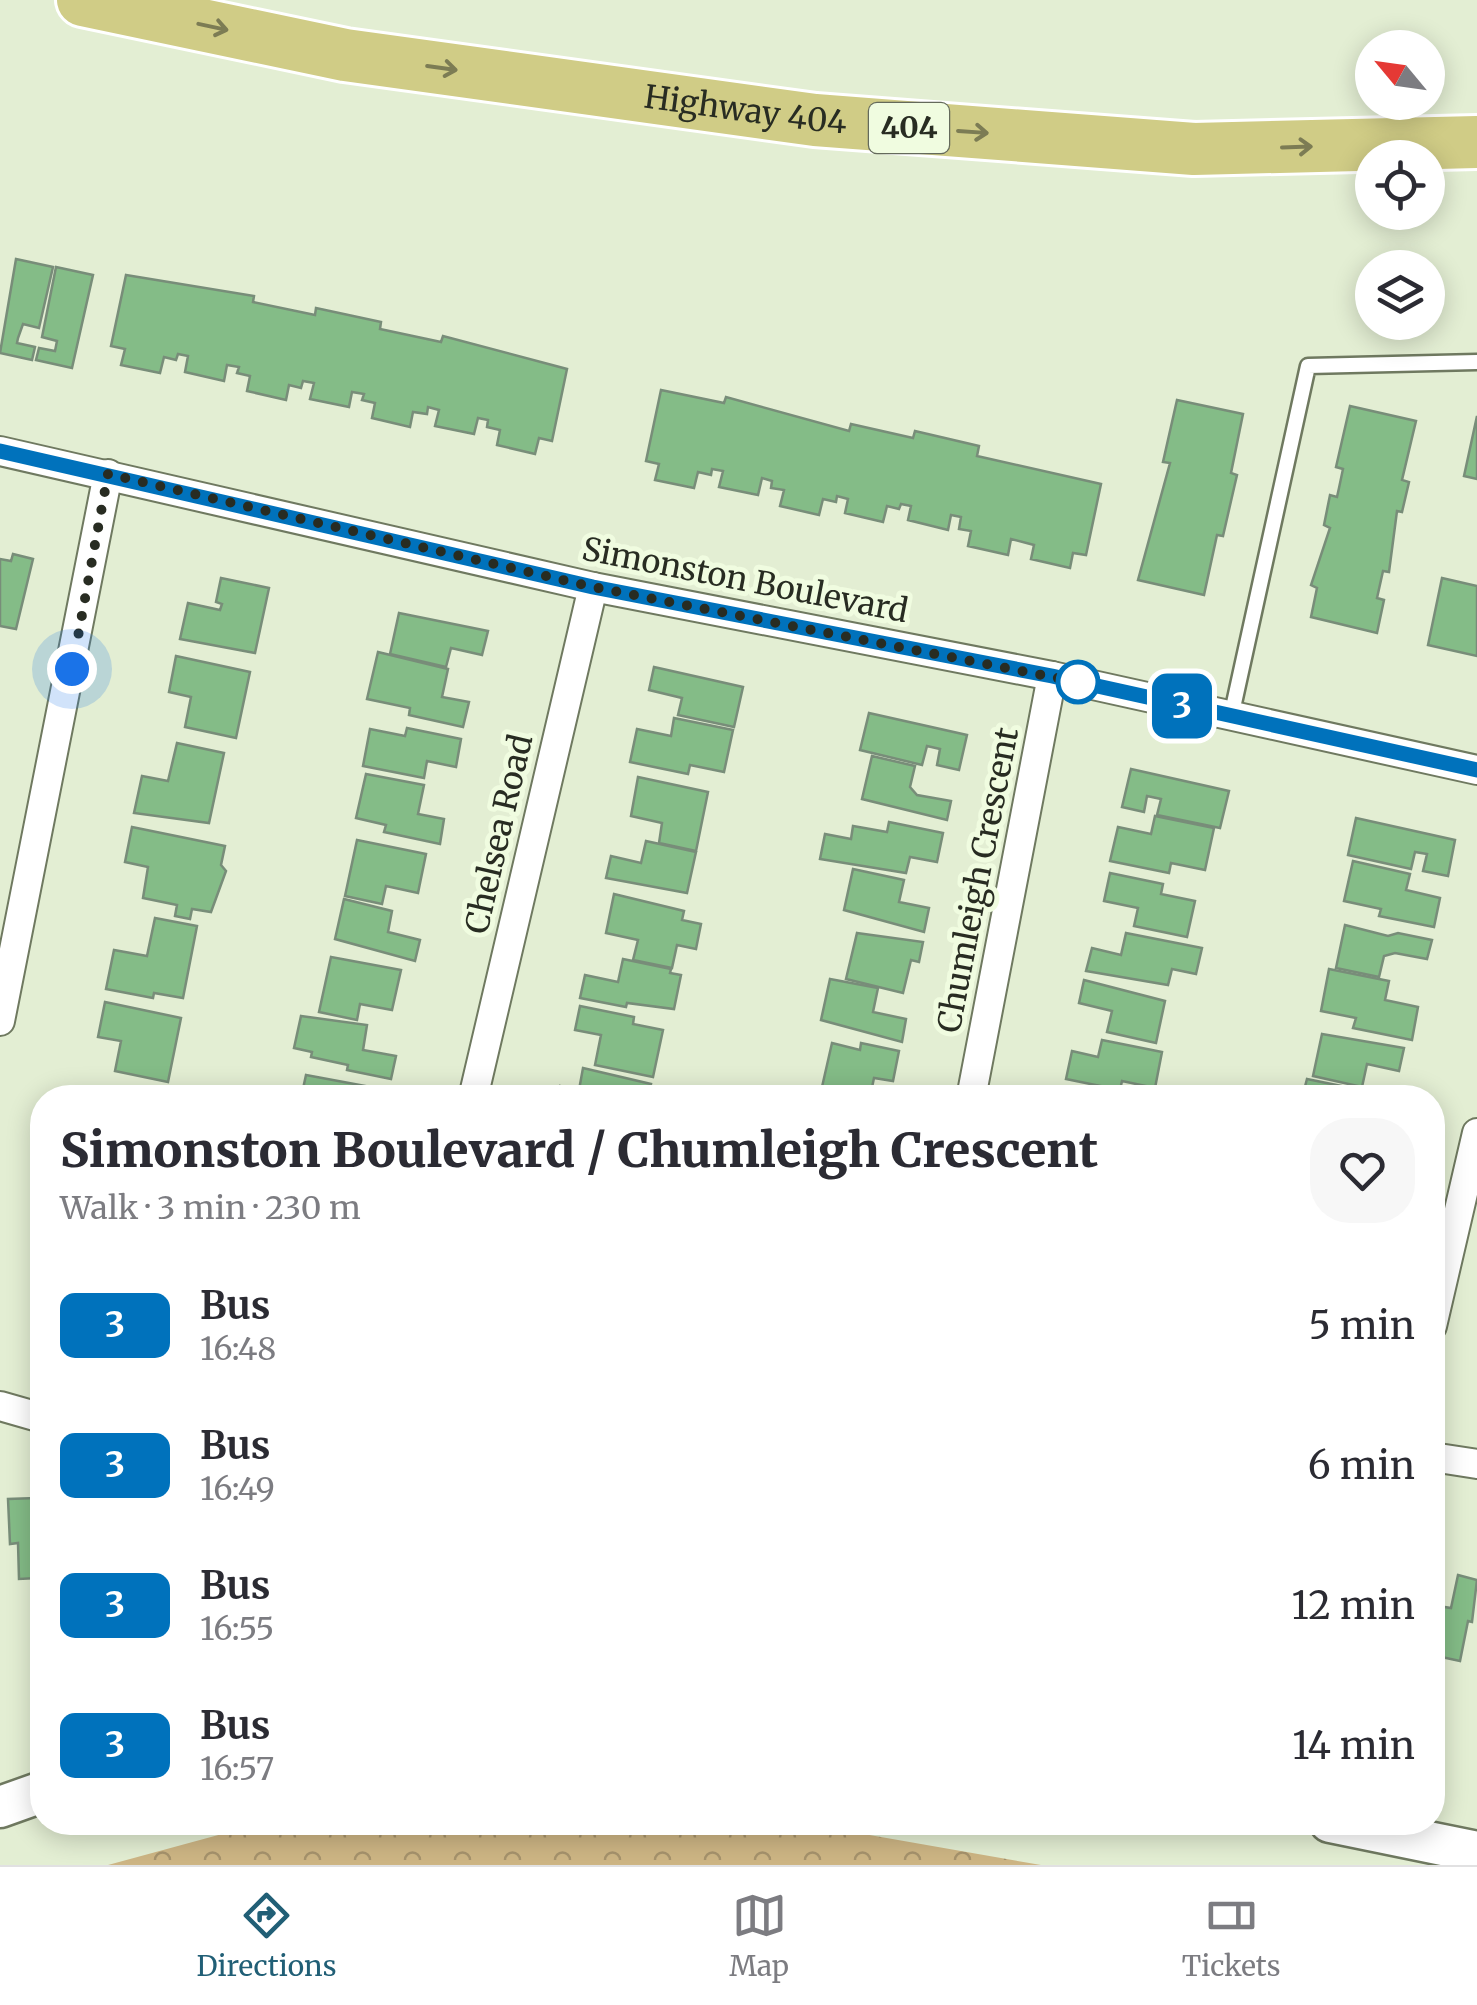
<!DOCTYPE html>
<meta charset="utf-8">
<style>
:root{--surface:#fff;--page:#f7f7f7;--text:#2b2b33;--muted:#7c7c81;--line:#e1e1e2;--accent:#215f76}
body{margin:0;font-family:Merriweather,serif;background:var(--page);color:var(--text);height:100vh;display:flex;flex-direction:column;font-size:38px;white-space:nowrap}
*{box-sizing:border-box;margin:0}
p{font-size:32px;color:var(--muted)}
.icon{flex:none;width:55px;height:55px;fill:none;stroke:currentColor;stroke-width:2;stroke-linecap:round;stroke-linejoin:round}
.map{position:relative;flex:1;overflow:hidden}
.drawer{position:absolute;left:30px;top:1085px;width:1415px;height:750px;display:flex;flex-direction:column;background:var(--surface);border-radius:40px;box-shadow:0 5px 25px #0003}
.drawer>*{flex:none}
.badge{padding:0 20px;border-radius:15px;font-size:35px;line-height:65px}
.needle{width:65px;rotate:299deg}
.buttons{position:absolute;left:1355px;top:30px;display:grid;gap:20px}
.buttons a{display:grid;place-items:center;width:90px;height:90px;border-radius:50%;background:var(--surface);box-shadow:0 5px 25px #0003;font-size:50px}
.you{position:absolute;width:50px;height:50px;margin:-25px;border:8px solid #fff;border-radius:50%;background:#1a73e8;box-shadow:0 0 0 15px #1a73e833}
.map>.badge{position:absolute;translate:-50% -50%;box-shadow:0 0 0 5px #fff}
.round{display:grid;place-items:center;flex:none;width:105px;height:105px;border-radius:40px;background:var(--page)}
.head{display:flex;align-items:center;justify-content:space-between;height:170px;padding:0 30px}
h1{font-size:48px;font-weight:800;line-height:75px}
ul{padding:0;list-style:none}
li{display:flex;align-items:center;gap:30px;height:140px;padding:0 30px}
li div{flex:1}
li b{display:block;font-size:38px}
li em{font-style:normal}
li .badge{min-width:110px;font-weight:700;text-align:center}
.tab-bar{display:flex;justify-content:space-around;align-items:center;height:140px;border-top:2px solid var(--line);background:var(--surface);font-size:28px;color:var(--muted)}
.tab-bar a{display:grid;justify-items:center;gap:5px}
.tab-bar .selected{color:var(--accent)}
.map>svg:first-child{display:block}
</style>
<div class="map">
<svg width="1477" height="1865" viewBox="0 0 1477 1865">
<defs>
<pattern id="park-crowns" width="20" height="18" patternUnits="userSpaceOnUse" patternTransform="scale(2.5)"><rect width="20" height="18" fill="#cdb584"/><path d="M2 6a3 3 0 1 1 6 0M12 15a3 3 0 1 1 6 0" fill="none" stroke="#a6936c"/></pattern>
</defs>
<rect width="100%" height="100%" fill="#e3eed3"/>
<path fill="url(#park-crowns)" d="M266,1822L801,1823L1041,1865H108Z"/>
<g fill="#84bc87" stroke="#788d79" stroke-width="2.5">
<path d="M16,259L53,267L39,328L23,324L18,338L17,343L35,347L32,360L0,353Z"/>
<path d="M56,267L93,275L72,368L36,360L39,348L55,351L57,341L42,337Z"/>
<path d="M126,275L254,296L253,302L315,315L316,308L381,322L380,329L441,342L443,336L567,369L552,441L539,438L535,454L497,445L500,430L487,427L488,420L478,418L474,434L435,426L439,410L428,407L427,414L413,412L410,427L372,418L375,403L362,400L364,394L352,392L349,407L310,399L314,383L303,381L301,388L289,385L286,400L247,391L250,376L237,373L239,367L227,365L224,381L185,372L188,356L178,354L176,360L164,357L160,373L121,365L125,349L111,346Z"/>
<path d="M661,390L724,403L726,397L849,431L851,424L913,438L915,431L979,446L977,456L1101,484L1086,555L1073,553L1070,568L1031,559L1034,545L1011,539L1008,555L968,546L971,531L959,529L961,517L951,515L948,530L908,520L911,506L901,504L899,509L887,506L883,522L845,513L848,499L837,496L836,502L823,499L819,515L780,506L784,490L771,488L772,481L762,478L758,495L719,487L723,471L712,469L711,475L698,472L694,488L655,480L659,464L646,461Z"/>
<path d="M1177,400L1243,414L1231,473L1237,475L1234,488L1223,536L1217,535L1204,595L1138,580L1170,463L1163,462Z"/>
<path d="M1350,406L1416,421L1402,480L1409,482L1402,512L1397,511L1389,572L1383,571L1377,598L1384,600L1377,633L1311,617L1317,588L1311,585L1330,528L1324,525L1330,495L1337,497L1339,488L1343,469L1336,467Z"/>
<path d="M1477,416V479L1464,476Z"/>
<path d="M13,554L33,559L16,629L0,626V559L11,561Z"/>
<path d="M221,578L269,588L255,653L180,639L188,603L220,610L222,604L216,602Z"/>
<path d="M1442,578L1477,586V656L1428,645Z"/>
<path d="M399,613L488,631L482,655L451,648L446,667L390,654Z"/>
<path d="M378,652L448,669L442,697L469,702L463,727L409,715L410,708L367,699Z"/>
<path d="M176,656L250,672L236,738L185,727L191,697L169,692Z"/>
<path d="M654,667L743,687L734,727L678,715L682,698L649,690Z"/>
<path d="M869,713L967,735L959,770L937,765L940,749L927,746L922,765L860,750Z"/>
<path d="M674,718L733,730L724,772L690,765L688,774L630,762L637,729L671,736Z"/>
<path d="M407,728L461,739L456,767L427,761L424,778L363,766L370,729L405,736Z"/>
<path d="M177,743L224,753L209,823L134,813L142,776L168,781Z"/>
<path d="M872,756L915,766L910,787L917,795L951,801L947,820L862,799Z"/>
<path d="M1131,769L1229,791L1220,828L1157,815L1161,799L1147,796L1144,812L1122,807Z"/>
<path d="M366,774L424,785L418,814L444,819L440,844L384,832L386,825L356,818Z"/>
<path d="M638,777L708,792L696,851L659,843L662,823L631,816Z"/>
<path d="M1155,816L1214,828L1205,870L1171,863L1169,873L1110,861L1118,827L1151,834Z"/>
<path d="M1356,818L1455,840L1448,876L1423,871L1427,854L1415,852L1411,869L1348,855Z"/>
<path d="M889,822L943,833L937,862L910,857L906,873L820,859L825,834L851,839L853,826L887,832Z"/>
<path d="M132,827L225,846L221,865L226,871L211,912L192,909L190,919L175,916L177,905L143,898L148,867L125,862Z"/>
<path d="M357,840L426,854L418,893L386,886L382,904L345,896Z"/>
<path d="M646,841L696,852L687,893L606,878L611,856L641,863Z"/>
<path d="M1353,861L1410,874L1406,890L1440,898L1434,927L1379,916L1381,909L1344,901Z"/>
<path d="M853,869L904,880L899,902L929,908L924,932L844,910Z"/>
<path d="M1110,873L1163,884L1161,894L1195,901L1187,937L1134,926L1138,908L1104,901Z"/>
<path d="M614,894L684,911L682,920L701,924L696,949L677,945L672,968L633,960L638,940L606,933Z"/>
<path d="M344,899L392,911L388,932L420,940L415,961L335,939Z"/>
<path d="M155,918L197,926L183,998L154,993L153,998L106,989L114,950L147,956Z"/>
<path d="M1345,925L1388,936L1398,933L1432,940L1427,959L1395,953L1384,956L1379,977L1336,968Z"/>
<path d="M857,933L923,942L919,962L911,960L903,993L846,979Z"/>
<path d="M1126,933L1202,948L1196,974L1172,969L1168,985L1086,971L1092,948L1121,955Z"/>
<path d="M331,957L401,970L392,1010L360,1004L357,1020L319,1012Z"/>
<path d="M623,959L671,969L670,973L681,975L674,1009L627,1003L626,1007L580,998L585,975L618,982Z"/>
<path d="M1329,969L1389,981L1385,1000L1418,1007L1412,1040L1353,1028L1356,1018L1321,1011Z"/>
<path d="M830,979L878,988L873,1012L906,1019L902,1042L821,1020Z"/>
<path d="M1084,980L1165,1001L1156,1043L1107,1032L1112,1011L1079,1003Z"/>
<path d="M105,1002L181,1018L168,1082L115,1071L121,1041L98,1037Z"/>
<path d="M580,1006L634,1017L633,1024L663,1030L653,1077L595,1065L601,1035L575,1030Z"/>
<path d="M301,1016L367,1025L363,1050L396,1056L391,1079L347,1070L348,1065L311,1057L312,1052L294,1048Z"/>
<path d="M1322,1034L1404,1048L1399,1071L1367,1064L1362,1087L1313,1076Z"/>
<path d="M1102,1040L1162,1052L1155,1088L1122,1081L1120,1090L1066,1079L1072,1051L1098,1057Z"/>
<path d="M832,1043L860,1050L861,1043L899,1051L893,1081L874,1078L870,1097L822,1087Z"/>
<path d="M583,1068L651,1084L648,1098H557L560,1086L579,1090Z"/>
<path d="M306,1075L376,1088L374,1098H301Z"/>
<path d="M1307,1079L1366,1091L1364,1098H1302Z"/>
<path d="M36,1498V1523H41L42,1514V1601L38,1578L19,1579L18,1543L10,1544L8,1499Z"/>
<path d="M1458,1575L1477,1580L1472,1622L1468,1621L1460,1661L1432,1655V1605L1451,1608Z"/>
</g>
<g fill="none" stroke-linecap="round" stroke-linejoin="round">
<g stroke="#6f7960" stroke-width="19">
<path id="lane" d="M1231,717L1308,366L1477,362"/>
</g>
<g stroke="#6f7960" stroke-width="32">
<g id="street">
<path d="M0,451L593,587L1052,676L1477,770"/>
<path d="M0,1021L108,474"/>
<path d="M473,1098L593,587"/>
<path d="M971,1098L1052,676"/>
<path d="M1432,1326L1477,1133"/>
<path d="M0,1406L42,1418"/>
<path d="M1432,1457L1477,1464"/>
</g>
</g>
<g stroke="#6f7960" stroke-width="45">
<g id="secondary">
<path d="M0,1807L42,1792"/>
<path d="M1330,1822L1477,1852"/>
</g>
</g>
<g stroke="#fff" stroke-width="58">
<g id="highway">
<path id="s1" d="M83,0L345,55L815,120L1194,149L1477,142"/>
</g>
</g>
<use href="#lane" stroke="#fff" stroke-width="14"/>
<use href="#street" stroke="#fff" stroke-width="28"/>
<use href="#secondary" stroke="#fff" stroke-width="40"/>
<use href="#highway" stroke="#d0cc86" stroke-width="52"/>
</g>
<defs><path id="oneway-shaft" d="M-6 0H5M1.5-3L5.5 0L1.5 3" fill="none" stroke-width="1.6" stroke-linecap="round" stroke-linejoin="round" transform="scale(2.5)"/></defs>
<g stroke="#7c7c54">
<use href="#oneway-shaft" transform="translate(213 27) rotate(12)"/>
<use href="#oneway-shaft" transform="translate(442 68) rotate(8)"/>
<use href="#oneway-shaft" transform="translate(973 132) rotate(4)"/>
<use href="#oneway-shaft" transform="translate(1297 147) rotate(-2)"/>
</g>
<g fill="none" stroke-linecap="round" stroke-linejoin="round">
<g stroke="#fff" stroke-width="22">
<path id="line" d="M0,451L593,587L1052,676L1477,770"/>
</g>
<use href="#line" stroke="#0072bc" stroke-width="15"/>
<path stroke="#282c22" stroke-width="10" stroke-dasharray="0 18" d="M72,669L108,474L593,587L1088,684L1078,682"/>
</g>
<circle fill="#fff" stroke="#0072bc" stroke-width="5" cx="1078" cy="682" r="20"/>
<g text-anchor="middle" stroke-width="10" stroke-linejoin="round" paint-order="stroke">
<rect fill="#f0fce0" stroke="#646a5b" stroke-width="2.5" x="869" y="103" width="80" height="50" rx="8"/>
<g font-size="30" font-weight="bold" fill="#282c22">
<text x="909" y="138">404</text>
</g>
<g font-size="32" fill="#282c22" stroke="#f0fce0">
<text dy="11" stroke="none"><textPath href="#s1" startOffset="672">Highway 404</textPath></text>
<text transform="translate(745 580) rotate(11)" y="11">Simonston Boulevard</text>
<text transform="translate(499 834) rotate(-77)" y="11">Chelsea Road</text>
<text transform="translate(978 880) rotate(-79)" y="11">Chumleigh Crescent</text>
</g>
</g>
</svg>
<div class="buttons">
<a><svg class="needle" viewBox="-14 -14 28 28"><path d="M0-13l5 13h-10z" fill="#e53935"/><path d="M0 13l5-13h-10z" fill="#7c7c81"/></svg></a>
<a><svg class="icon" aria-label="locate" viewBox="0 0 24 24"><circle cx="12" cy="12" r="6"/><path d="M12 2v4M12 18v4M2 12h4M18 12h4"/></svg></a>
<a><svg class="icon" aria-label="layers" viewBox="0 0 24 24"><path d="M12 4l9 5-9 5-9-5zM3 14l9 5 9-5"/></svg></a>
</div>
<div class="you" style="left:72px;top:669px"></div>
<b class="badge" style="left:1182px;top:706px;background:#0072bc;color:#fff">3</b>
<section class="drawer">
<div class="head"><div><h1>Simonston Boulevard / Chumleigh Crescent</h1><p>Walk · 3 min · 230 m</p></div><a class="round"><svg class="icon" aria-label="heart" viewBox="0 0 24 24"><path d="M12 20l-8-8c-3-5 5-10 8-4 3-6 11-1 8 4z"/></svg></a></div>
<ul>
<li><span class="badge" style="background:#0072bc;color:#fff">3</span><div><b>Bus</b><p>16:48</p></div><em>5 min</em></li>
<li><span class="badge" style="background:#0072bc;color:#fff">3</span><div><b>Bus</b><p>16:49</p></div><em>6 min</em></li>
<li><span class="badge" style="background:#0072bc;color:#fff">3</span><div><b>Bus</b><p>16:55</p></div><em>12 min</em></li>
<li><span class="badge" style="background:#0072bc;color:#fff">3</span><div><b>Bus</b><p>16:57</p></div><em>14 min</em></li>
</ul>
</section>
</div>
<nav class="tab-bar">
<a class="selected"><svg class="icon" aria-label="directions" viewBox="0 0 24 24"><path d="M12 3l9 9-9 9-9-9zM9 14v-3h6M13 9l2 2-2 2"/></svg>Directions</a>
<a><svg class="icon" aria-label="map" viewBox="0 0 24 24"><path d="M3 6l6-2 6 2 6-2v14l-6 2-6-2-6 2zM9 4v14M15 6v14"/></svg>Map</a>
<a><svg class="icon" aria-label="tickets" viewBox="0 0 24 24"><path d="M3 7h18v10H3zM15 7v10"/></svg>Tickets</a>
</nav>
